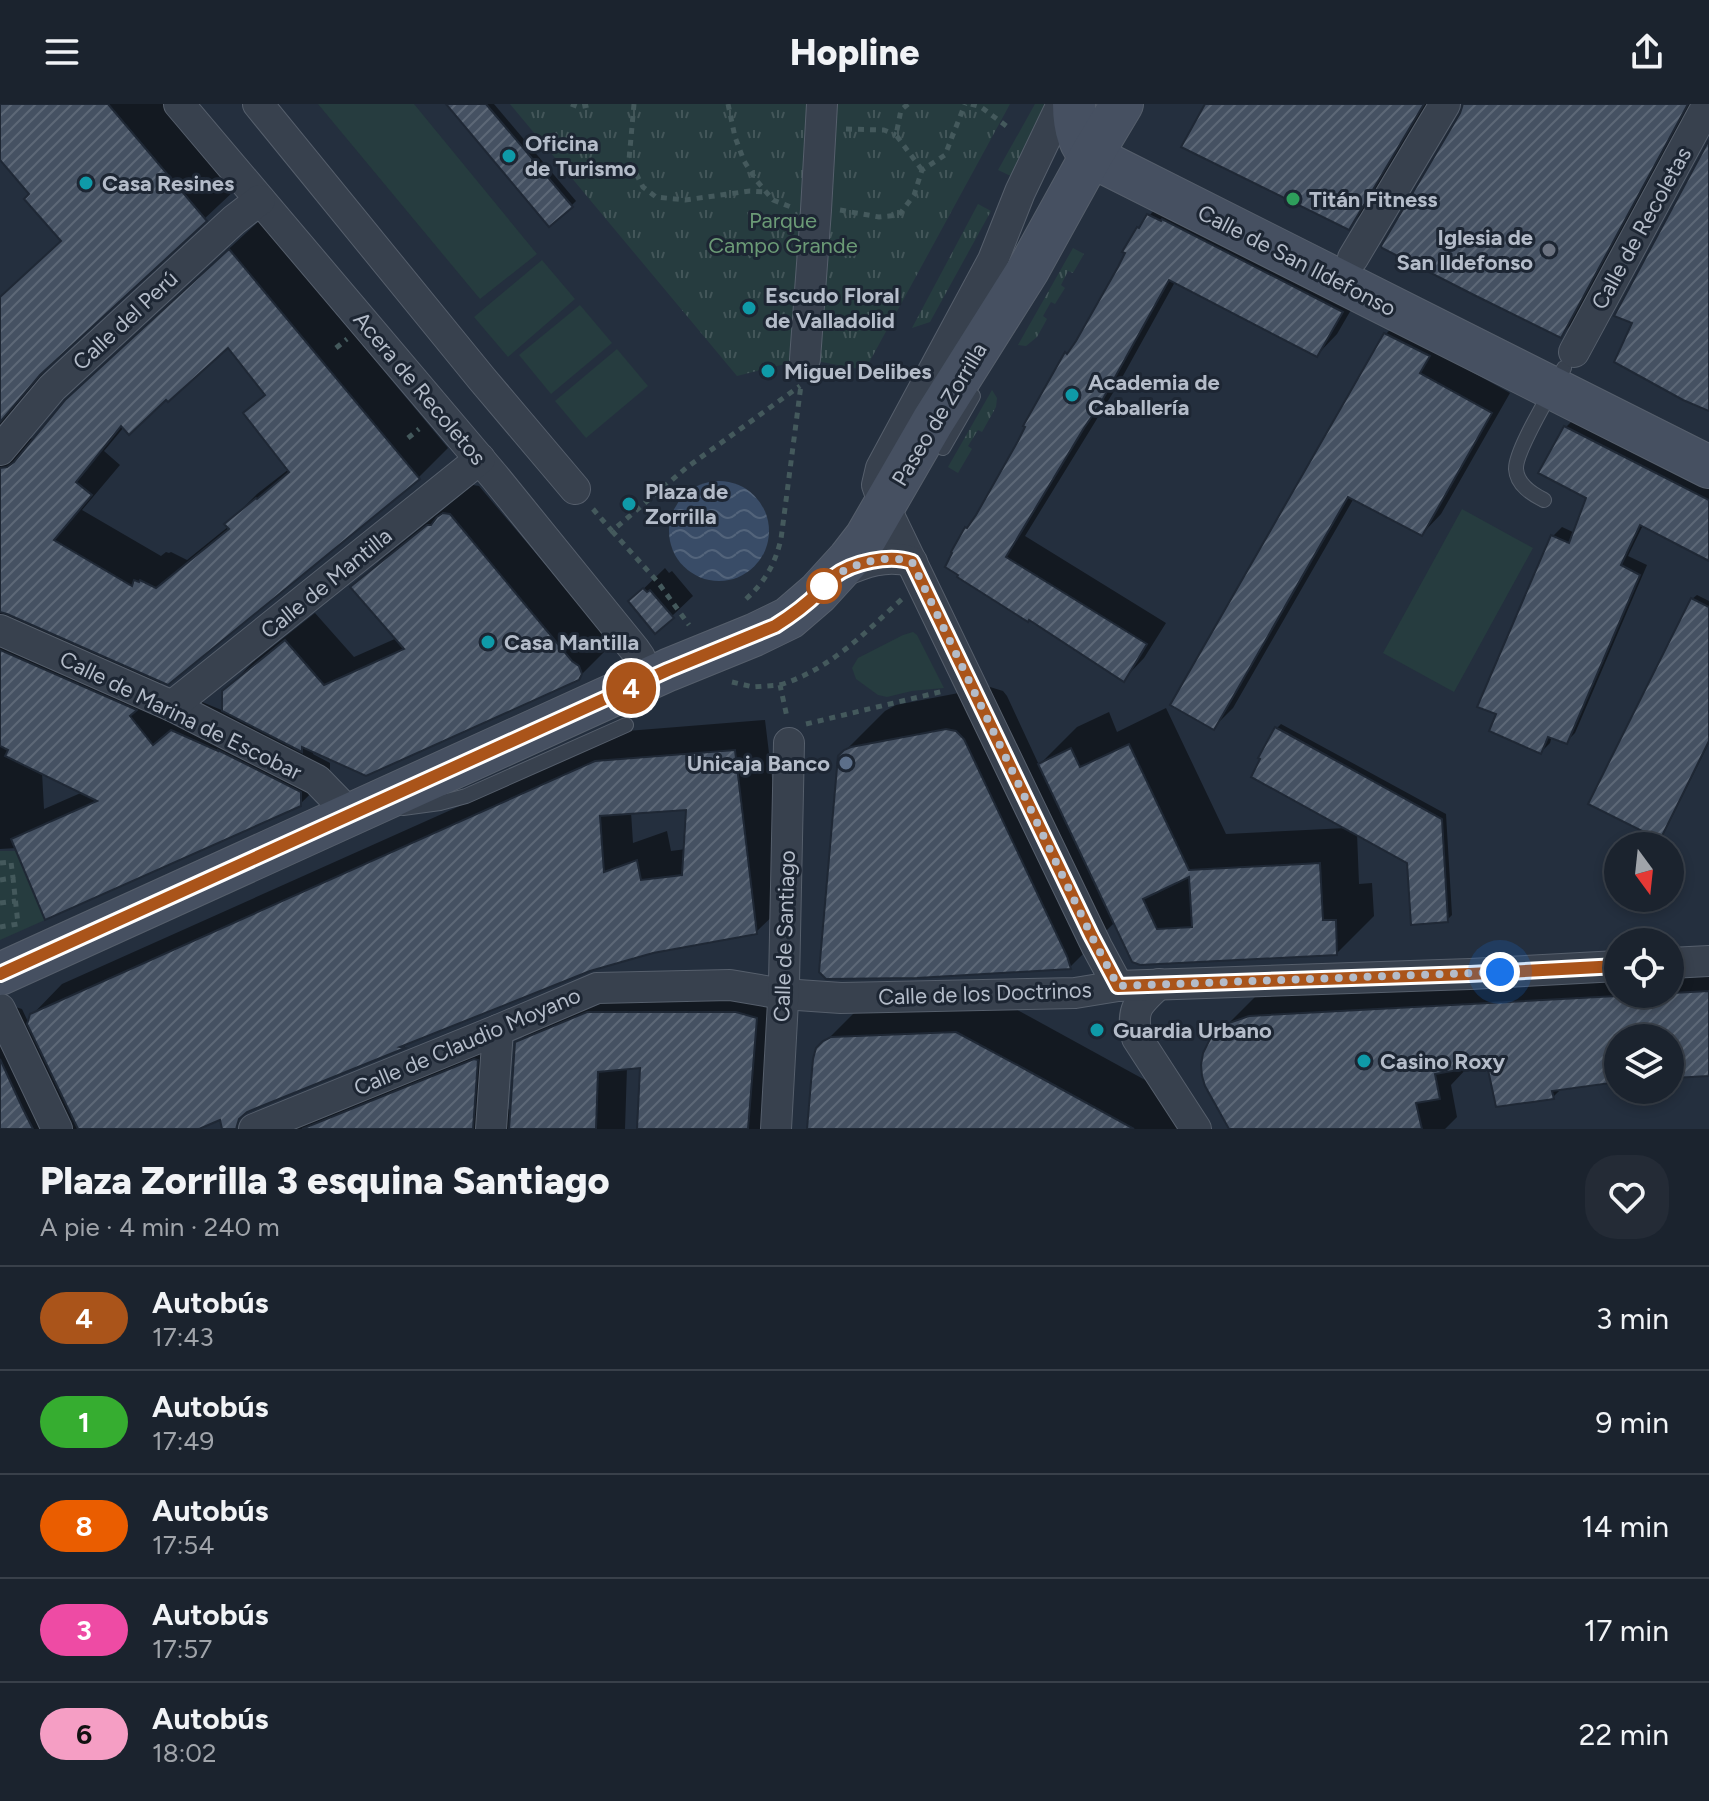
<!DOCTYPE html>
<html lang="es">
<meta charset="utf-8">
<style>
:root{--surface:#1b232e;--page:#242b36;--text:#f1f3f6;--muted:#a0a4aa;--line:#39404a}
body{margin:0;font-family:Figtree,sans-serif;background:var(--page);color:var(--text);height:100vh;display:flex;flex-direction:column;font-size:30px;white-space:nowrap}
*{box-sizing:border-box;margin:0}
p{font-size:26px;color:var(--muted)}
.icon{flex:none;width:44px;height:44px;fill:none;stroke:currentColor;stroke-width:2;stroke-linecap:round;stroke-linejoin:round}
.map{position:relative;height:1025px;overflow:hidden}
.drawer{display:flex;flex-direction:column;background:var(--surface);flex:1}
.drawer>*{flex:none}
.badge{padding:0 16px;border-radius:26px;font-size:28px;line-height:52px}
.needle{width:52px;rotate:165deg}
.tools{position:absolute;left:1604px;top:728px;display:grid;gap:16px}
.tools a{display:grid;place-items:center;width:80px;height:80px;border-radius:50%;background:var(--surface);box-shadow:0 4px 12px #0003,0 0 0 2px var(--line);font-size:40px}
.you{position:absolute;width:40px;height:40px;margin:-20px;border:6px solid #fff;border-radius:50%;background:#1a73e8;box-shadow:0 0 0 12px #1a73e833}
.map>.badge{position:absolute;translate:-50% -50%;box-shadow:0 0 0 4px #fff}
.round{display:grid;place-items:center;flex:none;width:84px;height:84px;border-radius:32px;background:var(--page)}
.summary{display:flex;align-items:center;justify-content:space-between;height:136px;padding:0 40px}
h1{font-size:38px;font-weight:800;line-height:60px}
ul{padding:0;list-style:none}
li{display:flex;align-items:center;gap:24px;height:104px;padding:0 40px;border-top:2px solid var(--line)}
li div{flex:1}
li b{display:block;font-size:30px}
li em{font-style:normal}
li .badge{min-width:88px;font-weight:700;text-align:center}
header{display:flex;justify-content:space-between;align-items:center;height:104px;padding:0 40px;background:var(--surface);font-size:36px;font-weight:800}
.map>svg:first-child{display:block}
</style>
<header><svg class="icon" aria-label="menu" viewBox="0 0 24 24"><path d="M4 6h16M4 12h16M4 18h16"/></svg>Hopline<svg class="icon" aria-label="share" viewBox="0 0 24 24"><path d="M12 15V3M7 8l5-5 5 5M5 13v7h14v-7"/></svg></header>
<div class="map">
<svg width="1709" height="1025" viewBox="0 0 1709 1025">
<defs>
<pattern id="grass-tufts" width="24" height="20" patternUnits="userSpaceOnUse" patternTransform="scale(2)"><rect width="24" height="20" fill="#263c3f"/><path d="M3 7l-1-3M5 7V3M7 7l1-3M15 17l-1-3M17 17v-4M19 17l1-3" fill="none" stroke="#435659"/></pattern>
<pattern id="water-waves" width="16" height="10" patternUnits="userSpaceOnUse" patternTransform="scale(2)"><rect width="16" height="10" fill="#394c67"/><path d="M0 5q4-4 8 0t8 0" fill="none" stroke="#53647b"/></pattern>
<pattern id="building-hatch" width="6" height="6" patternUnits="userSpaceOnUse" patternTransform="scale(2)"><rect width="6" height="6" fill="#455162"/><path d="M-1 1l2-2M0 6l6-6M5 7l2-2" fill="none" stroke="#5d6877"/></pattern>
</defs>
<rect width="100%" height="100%" fill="#242f3e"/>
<g fill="url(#grass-tufts)">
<path d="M510,0H1010L865,266L805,255L737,272Z"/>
<path d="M1035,0H1053L1013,73L998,66Z"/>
<path d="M978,100L991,107L930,218L912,224Z"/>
<path d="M1073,144L1084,150L1073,169L1068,167L1061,181L1065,184L1055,200L1051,198L1043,212L1047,215L1037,233L1026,242L1018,241Z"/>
<path d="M992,286L997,294L996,303L982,328L978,326L968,342L972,345L958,369L948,363Z"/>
</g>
<g fill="#263c3f">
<path d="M318,0H414L537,150L480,195Z"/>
<path d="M542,156L575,195L508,253L474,213Z"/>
<path d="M580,201L612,239L551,290L519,251Z"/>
<path d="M617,245L648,282L586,334L555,297Z"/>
<path d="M1462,405L1533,444L1454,588L1383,549Z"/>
<path d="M913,528L917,531L944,584L912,587L887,593L878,591L856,575L852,564L858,554L903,531Z"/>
<path d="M0,747H16L45,816L0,836Z"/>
</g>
<circle fill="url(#water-waves)" cx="719" cy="427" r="50"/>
<g fill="#0007" fill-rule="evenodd">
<path d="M0,0H163L235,86L59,251L15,303L11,311L28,335L36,334L97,267L259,117L448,344L419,373L168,578L164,576L159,582L183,613L202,598L224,607V588L253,558L315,509L354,553L397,534L353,483L382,455L473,381L479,382L609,536V543L575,577L314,646L313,650L330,659V671L300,700L17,744L0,745V195L62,136L32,90L0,53ZM229,241L266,289L246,309L289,365L257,390L227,420L229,422L187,456L171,448L169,449L166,448L161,452L82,406L120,361L104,347L124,323ZM42,668L83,688L44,705Z"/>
<path d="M449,0H494L576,97L571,102Z"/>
<path d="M1207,0H1437L1385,87L1348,123Z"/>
<path d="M1465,0H1703L1597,195L1561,231L1462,10Z"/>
<path d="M1169,90L1362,187L1337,230L1317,251L1175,178L1119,279L1025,432L1166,519L1144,554L1124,575L966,424L977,412L1066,250L1078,238L1119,164L1138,124Z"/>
<path d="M1405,210L1438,249L1510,289L1441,410L1422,430L1354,394L1233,604L1213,624L1173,600L1386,230Z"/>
<path d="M1575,314L1709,383V455L1643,421L1628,452L1647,461L1575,629L1566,638L1552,632L1550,639L1541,648L1498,609L1480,602L1553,432L1562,423L1575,429L1589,393L1566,323Z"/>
<path d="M665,464L669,469L672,467L693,492L672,512L631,497Z"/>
<path d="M1697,491L1709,497V639L1664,729L1659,733L1692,495Z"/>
<path d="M990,583L1003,587L1007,592L1039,661L1077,623L1109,608L1117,628L1166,604L1226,730L1347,724L1276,625L1281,620L1446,710L1452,811L1447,816L1408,757L1357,729L1359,780L1372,779L1374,812L1337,849L1141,859L1115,818L1070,863L842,650L885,607L896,601Z"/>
<path d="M765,616L787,798L756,828L652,847L596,863L409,938L404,943L258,1002L193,1025H0V908L12,902L22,905L29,920L32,911L62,880L627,627ZM689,703L686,745L671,747L667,727L633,739L631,708Z"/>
<path d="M1709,858V970H1670V934H1618V976L1563,983L1553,993L1488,959L1469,962L1451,981L1457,1013L1445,1025H1231L1212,936L1260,888L1618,863V890H1670V860Z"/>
<path d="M620,878H768L778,1025H639L642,961L627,963L625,1025H273L507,925L505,1001L512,1009L517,939L549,908Z"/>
<path d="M992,892L1187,999L1202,1025H809L818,945L862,901Z"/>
</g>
<g fill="url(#building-hatch)" stroke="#1f2835" stroke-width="2" fill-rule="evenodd">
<path d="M0,0H108L207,117L40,271L0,318V193L61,137L24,95L29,90L0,56Z"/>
<path d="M446,0H486L573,103L549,123Z"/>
<path d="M1205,0H1424L1349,126L1181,43Z"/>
<path d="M1463,0H1688L1561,234L1474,191L1382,144L1381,142L1460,9Z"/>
<path d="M1709,36V307L1683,296L1614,258L1632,219L1614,212Z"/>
<path d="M1147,110L1161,117L1162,115L1343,208L1317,253L1169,176L1099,302L1084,324L1006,453L1147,540L1124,578L1029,516L1028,518L957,473L958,471L945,463L952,449L951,448L965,423L967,424L976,411L1018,337L1025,323L1023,322L1065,248L1067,250L1076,237L1118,163L1125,149L1122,148L1137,123L1139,124Z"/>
<path d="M229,145L420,375L168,581L7,510L0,508V364L7,363L14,358L65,296ZM228,244L265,291L243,309L289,368L257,395L256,394L224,420L229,425L156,484L140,476L139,478L134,476L132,482L54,436L92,391L76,378L121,322L129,331L166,296L168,298Z"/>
<path d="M1384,229L1430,252L1420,269L1492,309L1422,432L1348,393L1214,626L1170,601Z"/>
<path d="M1564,322L1709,396V457L1640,421L1621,461L1640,471L1567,640L1548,633L1541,650L1489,627L1496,610L1477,603L1551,431L1569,439L1586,394L1538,369Z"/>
<path d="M443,409L450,410L572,557L579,562L582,570L579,576L366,672L302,643V648L222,607V587L285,536L324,581L404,545L350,483L427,421H431L437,413Z"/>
<path d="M643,484L647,488L650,486L674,514L655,530L628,497Z"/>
<path d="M1691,494L1709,503V637L1660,736L1588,700Z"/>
<path d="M0,546L137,606L130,612L153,641L171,626L218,647V646L301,688V702L45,816L11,735L97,697L5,652L8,646L0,642Z"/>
<path d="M1275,623L1442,715L1448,818L1411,821L1407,759L1251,673L1260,655L1258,654Z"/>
<path d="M946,625L956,627L964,635L1067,852L1071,865L917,874L826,875L819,868L838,652L844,646L851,643Z"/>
<path d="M1129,640L1189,766L1320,759L1323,816H1336L1337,851L1140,861L1132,858L1038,660L1071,644L1080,663ZM1189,773L1192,823L1157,825L1143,795Z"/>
<path d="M735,646L757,830L653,849L590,867L400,943L405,944L247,1008L239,1015L236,1025H222L220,1016L199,1025H78L27,920L30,910L595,657ZM686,706L682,771L641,776L637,756L604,768L600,712Z"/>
<path d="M1709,887V972L1673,974L1670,934H1618V978L1552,987L1554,995L1496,1003L1487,961L1435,970L1440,995L1416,999L1422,1025H1229L1205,982L1202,972L1201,961L1203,949L1210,935L1226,920L1249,912Z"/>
<path d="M587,908H736L757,914L748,1025H637L640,964L598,968L596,1025H509L515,938Z"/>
<path d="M956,928L1023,964L1134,1025H807L813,955L816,944L823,937L831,933Z"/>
<path d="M0,955L22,1003L33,1025H0Z"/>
<path d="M474,955L478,956L473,1025H302Z"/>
</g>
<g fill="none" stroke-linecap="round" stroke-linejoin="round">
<g stroke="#565f6c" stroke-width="16">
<g id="lane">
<path d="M943,344L973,292"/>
<path d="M1544,396C1532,390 1517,381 1516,365C1515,346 1554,284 1564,264"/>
<path d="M403,704L440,699L466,692L626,621"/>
</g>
</g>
<g stroke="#565f6c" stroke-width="32">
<g id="street">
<path d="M179,0L494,372L635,546C643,556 646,565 645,577"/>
<path d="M258,0L482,275L575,385"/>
<path d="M1062,0L1020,88L993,156L881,364L877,381L884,401L1097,843L1118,882"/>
<path d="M1353,154L1445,0"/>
<path d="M1574,248L1708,0"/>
<path d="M805,255L816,106L822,0"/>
<path d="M0,346L52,284L234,116L260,96"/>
<path d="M837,470C861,460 886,449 912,458"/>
<path d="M0,526L172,602L317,676L351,711"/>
<path d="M172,602L480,355"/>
<path d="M1670,859L1709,857"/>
<path d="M1159,880C1137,900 1131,905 1137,934L1196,1025"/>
<path d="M0,905L57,1025"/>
<path d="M254,1025L498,926L597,884L730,881L783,890L841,894L1075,889L1118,882L1470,870L1618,862"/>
<path d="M491,1025L498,926"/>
<path d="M776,1025L784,879L789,639"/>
</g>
</g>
<g stroke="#565f6c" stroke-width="44">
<g id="secondary">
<path d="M1074,0C1074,19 1077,39 1091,52L1709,363"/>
<path d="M0,870L668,566L754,531L789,514L818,489L849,455L866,433L933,317L1028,166L1091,52L1122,0"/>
</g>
</g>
<g stroke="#44595c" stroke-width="5" stroke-dasharray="6 6" stroke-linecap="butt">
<path d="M571,0L579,3L594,0"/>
<path d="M634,0L629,56L643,83L656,93L685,96L750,87L765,88"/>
<path d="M728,0L735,33L744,57L756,76L773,96L791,103"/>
<path d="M908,0L901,6L896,31L922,66"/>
<path d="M971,0L981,3L1009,24"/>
<path d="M846,25L884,26L896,31"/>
<path d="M840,106L879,113L899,111L914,91L922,66L945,51L965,0"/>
<path d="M336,244L347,235"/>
<path d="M408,334L419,325"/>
<path d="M593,405L612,427L686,364L800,282"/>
<path d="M612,427L657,477L689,521"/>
<path d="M746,495C765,478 775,460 781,435L801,281"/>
<path d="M732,578L753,583L780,581L787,613"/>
<path d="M780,581C832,564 862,531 902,495"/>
<path d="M806,620L944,587"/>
<path d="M0,759L11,758L13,774"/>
<path d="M0,776L13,774L18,820L0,823"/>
<path d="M0,799L16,797"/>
</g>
<use href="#lane" stroke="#38414e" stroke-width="14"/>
<use href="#street" stroke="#38414e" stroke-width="30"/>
<use href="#secondary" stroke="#465061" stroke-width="42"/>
</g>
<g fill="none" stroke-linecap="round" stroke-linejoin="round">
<g stroke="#fff" stroke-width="18">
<path id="line" d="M0,870L668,566L775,522C791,512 807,500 820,487C824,482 828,476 833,473C852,458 890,450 912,458L1091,831L1118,882L1470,870L1618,862"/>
</g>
<use href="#line" stroke="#aa541a" stroke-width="12"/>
<path stroke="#b4bcc9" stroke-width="8" stroke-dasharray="0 14.4" d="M824,482L818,489C824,483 829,475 836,471C858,458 888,450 912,458L1091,831L1118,882L1500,868"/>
</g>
<g fill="#0f9aa8" stroke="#1d2633" stroke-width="3">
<circle cx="509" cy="52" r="8"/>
<circle cx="86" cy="79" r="8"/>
<circle cx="749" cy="204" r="8"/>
<circle cx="768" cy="267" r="8"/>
<circle cx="1072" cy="291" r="8"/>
<circle cx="629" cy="400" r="8"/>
<circle cx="488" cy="538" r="8"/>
<circle cx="1097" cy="926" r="8"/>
<circle cx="1364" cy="957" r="8"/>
</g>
<circle fill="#2e9e5b" stroke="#1d2633" stroke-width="3" cx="1293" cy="95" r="8"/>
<circle fill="#6b7280" stroke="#1d2633" stroke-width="3" cx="1549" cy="146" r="8"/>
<circle fill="#fff" stroke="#aa541a" stroke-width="4" cx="824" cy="482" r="16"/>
<circle fill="#5c6f8a" stroke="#1d2633" stroke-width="3" cx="846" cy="659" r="8"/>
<g text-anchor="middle" stroke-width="6" stroke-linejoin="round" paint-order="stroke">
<g font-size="22" font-weight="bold" fill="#b4bcc9" stroke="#1d2633" text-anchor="start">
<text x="525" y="47">Oficina<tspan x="525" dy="25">de Turismo</tspan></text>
<text x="102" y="87">Casa Resines</text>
<text x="1309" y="103">Titán Fitness</text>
<text x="1533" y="141" text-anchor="end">Iglesia de<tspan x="1533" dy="25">San Ildefonso</tspan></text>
<text x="765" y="199">Escudo Floral<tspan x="765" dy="25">de Valladolid</tspan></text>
<text x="784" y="275">Miguel Delibes</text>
<text x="1088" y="286">Academia de<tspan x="1088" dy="25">Caballería</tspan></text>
<text x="645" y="395">Plaza de<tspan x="645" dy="25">Zorrilla</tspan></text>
<text x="504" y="546">Casa Mantilla</text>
<text x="830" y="667" text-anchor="end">Unicaja Banco</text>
<text x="1113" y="934">Guardia Urbano</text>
<text x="1380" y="965">Casino Roxy</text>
</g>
<g font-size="22" fill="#6b9a76" stroke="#1d2633">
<text x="783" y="124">Parque<tspan x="783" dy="25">Campo Grande</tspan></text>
</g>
<g font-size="22" fill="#b4bcc9" stroke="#1d2633">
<text transform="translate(1641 124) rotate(-61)" y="8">Calle de Recoletas</text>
<text transform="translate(1297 156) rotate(27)" y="8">Calle de San Ildefonso</text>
<text transform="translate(125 216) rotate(-43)" y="8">Calle del Perú</text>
<text transform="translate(420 284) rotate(50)" y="8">Acera de Recoletos</text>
<text transform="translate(939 310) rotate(-59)" y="8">Paseo de Zorrilla</text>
<text transform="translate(326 479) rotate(-39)" y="8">Calle de Mantilla</text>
<text transform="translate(181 611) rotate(26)" y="8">Calle de Marina de Escobar</text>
<text transform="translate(784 832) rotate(-88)" y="8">Calle de Santiago</text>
<text transform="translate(985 889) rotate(-2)" y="8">Calle de los Doctrinos</text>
<text transform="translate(467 937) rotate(-23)" y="8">Calle de Claudio Moyano</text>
</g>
</g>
</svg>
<div class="tools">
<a><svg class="needle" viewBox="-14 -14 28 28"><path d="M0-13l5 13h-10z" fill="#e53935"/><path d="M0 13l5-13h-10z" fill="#a0a4aa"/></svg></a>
<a><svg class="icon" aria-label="locate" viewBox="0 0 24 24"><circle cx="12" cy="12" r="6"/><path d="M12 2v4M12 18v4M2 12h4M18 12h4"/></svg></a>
<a><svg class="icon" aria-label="layers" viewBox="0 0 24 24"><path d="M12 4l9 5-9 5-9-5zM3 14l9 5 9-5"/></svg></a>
</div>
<div class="you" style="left:1500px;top:868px"></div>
<b class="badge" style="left:631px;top:584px;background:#aa541a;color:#fff">4</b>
</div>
<section class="drawer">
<div class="summary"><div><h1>Plaza Zorrilla 3 esquina Santiago</h1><p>A pie · 4 min · 240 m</p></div><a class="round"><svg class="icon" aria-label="heart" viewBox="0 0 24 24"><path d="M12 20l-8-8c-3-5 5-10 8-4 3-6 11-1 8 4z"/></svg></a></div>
<ul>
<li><span class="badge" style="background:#aa541a;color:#fff">4</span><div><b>Autobús</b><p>17:43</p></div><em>3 min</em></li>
<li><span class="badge" style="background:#36ad30;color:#fff">1</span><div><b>Autobús</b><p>17:49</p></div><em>9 min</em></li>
<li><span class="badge" style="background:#ea5d00;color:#fff">8</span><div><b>Autobús</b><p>17:54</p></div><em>14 min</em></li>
<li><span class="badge" style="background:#ee4ba4;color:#fff">3</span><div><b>Autobús</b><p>17:57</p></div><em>17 min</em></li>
<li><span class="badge" style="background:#f59ec4;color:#111">6</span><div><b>Autobús</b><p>18:02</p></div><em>22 min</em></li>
</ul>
</section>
